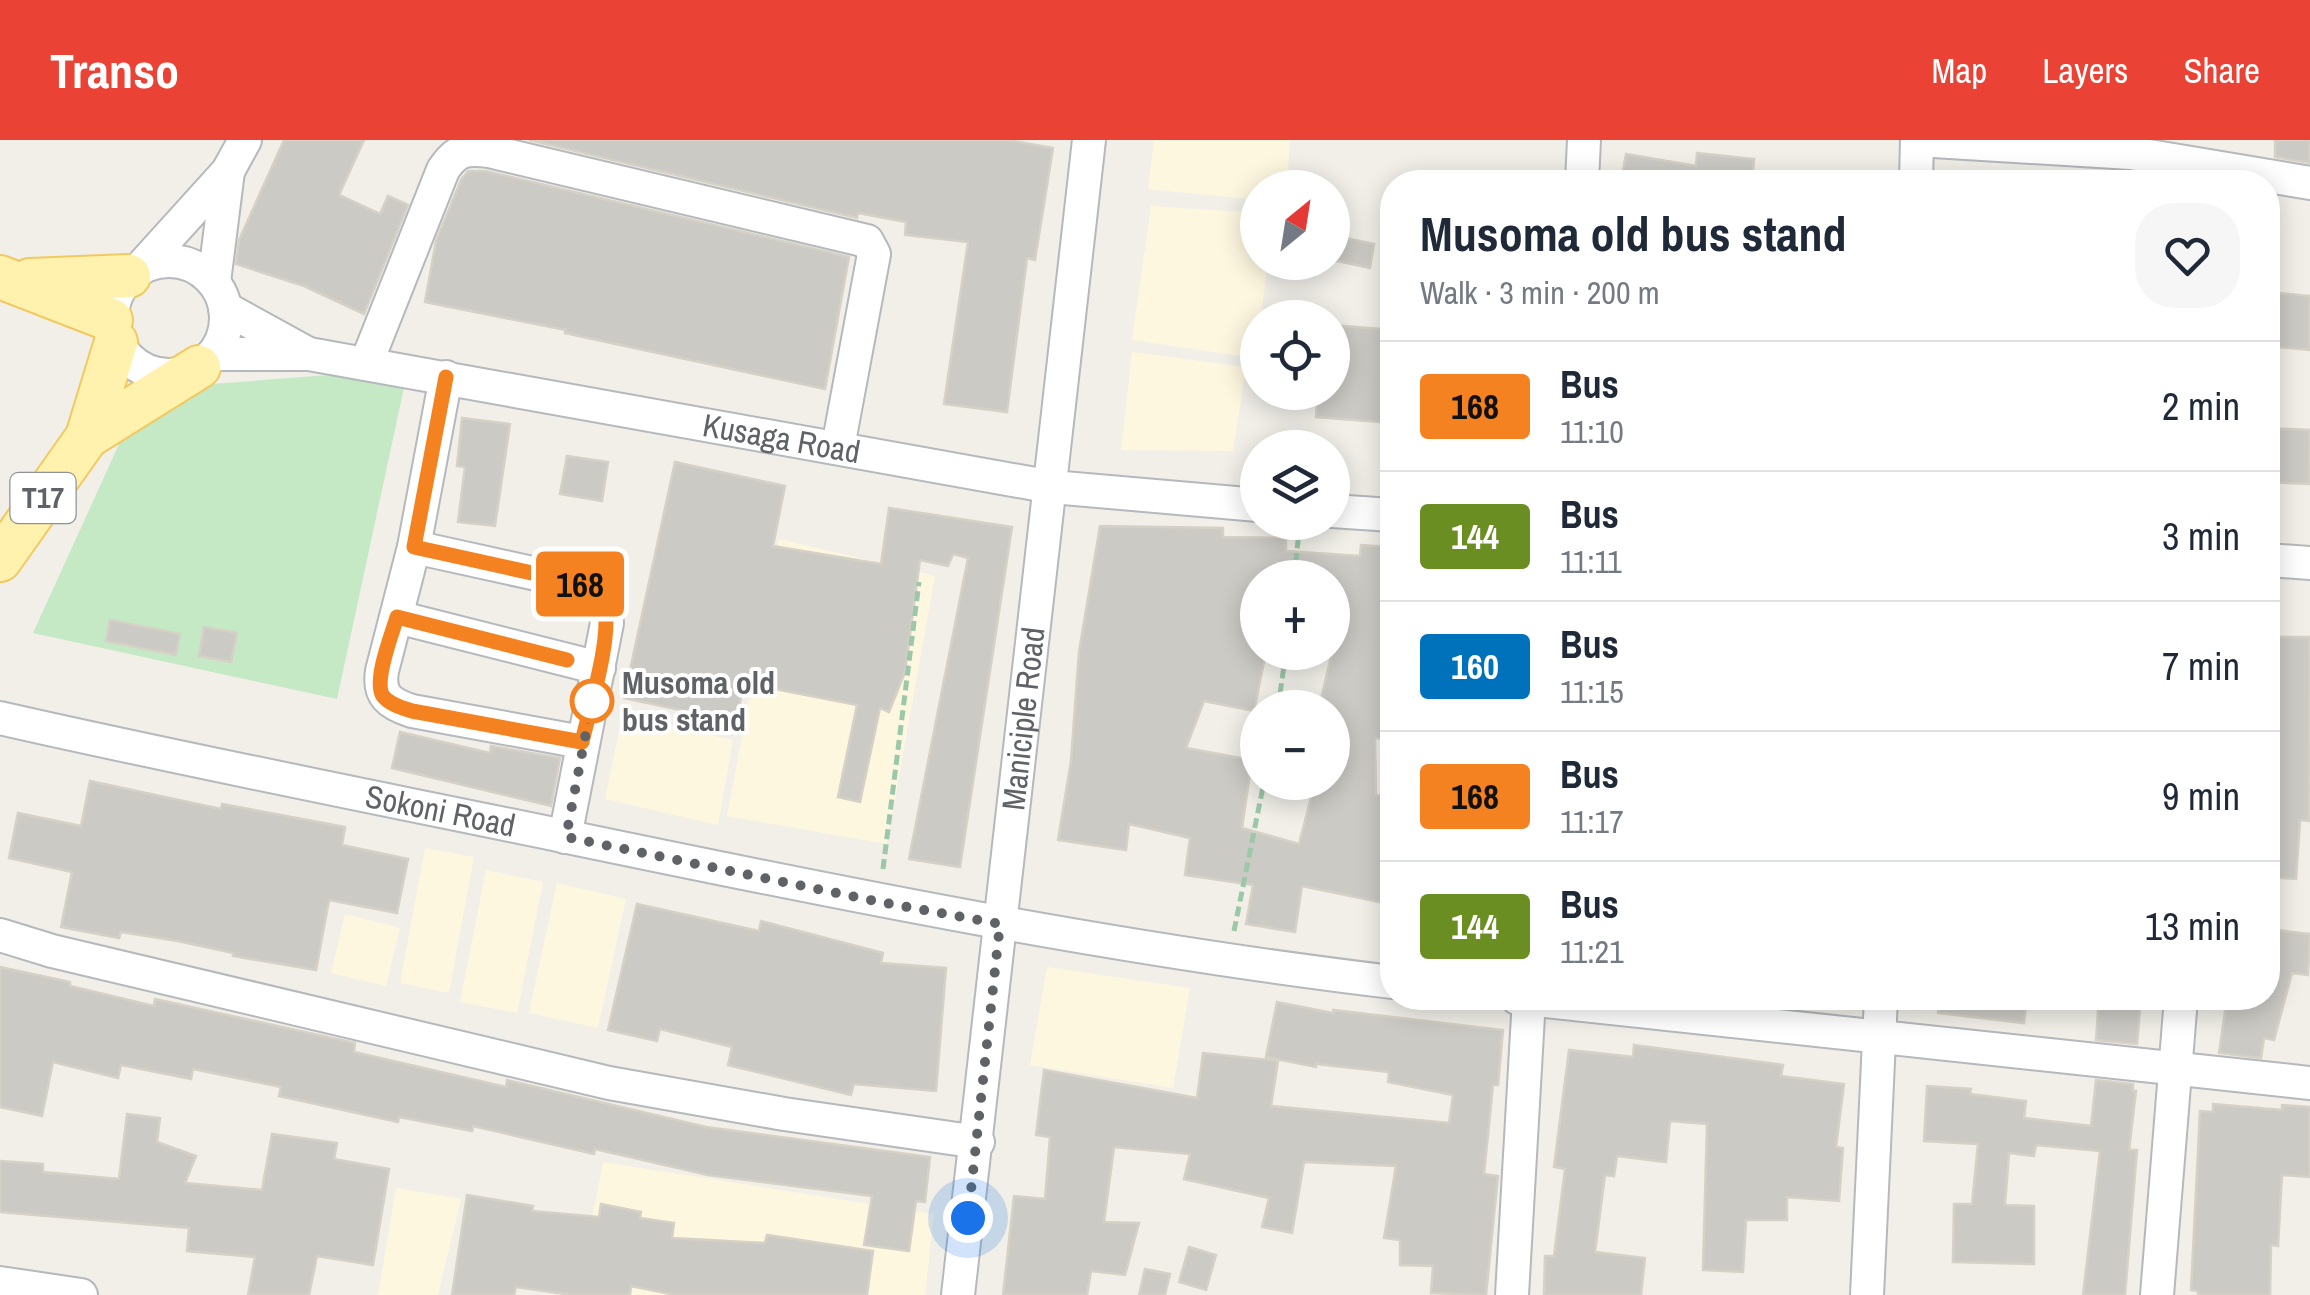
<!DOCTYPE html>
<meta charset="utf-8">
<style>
:root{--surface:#fff;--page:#f6f6f7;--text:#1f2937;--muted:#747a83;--line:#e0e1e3;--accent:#ea4335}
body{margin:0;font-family:"Archivo Narrow",sans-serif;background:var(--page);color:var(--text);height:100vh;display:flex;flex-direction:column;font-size:38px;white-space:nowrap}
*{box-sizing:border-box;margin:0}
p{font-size:32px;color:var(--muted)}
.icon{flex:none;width:55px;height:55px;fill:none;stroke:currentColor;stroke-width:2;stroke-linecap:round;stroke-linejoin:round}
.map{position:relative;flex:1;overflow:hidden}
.drawer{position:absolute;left:1380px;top:30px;width:900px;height:840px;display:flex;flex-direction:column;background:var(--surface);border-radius:40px;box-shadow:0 5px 25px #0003}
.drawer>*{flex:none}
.badge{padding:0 20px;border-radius:8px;font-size:35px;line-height:65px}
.needle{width:65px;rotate:30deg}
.tools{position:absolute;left:1240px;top:30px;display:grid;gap:20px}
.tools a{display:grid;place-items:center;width:110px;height:110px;border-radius:50%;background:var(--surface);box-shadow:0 5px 25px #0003;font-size:50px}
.you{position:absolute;width:50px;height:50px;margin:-25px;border:8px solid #fff;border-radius:50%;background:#1a73e8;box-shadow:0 0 0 15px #1a73e833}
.map>.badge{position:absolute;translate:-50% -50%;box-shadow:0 0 0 5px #fff}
.round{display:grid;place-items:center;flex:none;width:105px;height:105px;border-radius:40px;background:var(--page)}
.head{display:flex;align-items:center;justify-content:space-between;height:170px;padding:0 40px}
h1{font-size:48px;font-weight:700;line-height:75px}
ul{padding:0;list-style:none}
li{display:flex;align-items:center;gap:30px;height:130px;padding:0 40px;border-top:2px solid var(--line)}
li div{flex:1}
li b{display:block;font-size:38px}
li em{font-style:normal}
li .badge{min-width:110px;font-weight:700;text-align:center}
header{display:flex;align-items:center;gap:60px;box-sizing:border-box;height:140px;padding:0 50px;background:var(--accent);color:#fff}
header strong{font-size:48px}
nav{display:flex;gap:55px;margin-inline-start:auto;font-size:35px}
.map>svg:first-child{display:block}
</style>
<header>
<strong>Transo</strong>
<nav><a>Map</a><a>Layers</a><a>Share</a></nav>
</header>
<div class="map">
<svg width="2310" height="1155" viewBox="0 0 2310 1155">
<rect width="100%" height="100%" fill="#f1efe8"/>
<g fill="#fef7e0">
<path d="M1154,0H1290L1287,47L1258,48L1257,60L1148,49Z"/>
<path d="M1151,66L1257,73L1258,122L1268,123L1261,177L1258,178L1255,218L1132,200Z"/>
<path d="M1132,212L1246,227L1233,311L1121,310Z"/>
<path d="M779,399L935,436L887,704L727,676Z"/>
<path d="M622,576L733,600L718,685L605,659Z"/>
<path d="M425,708L474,717L449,853L400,843Z"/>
<path d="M486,730L543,742L517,873L460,862Z"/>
<path d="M557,743L626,759L598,888L529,873Z"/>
<path d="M345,774L400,788L386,846L331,833Z"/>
<path d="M1047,827L1190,848L1173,948L1030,925Z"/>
<path d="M603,1022L934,1074L925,1155H577Z"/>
<path d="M396,1048L461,1059L438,1155H378Z"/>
</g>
<path fill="#c5e8c5" d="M408,229L337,559L33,493L126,289L213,244Z"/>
<g fill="#cccac5" stroke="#d6d1c6" stroke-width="2.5" fill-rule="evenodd">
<path d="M284,0H364L339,55L380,74L388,56L408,65L364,174L304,146L236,124L239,100Z"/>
<path d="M529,0H1008L1053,8L1035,120L1027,118L1007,272L944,264L968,102L905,95L906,82L858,73L857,78Z"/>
<path d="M2275,0H2310V23L2275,17Z"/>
<path d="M1697,13L1754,19L1752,42H1621L1626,14L1696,26Z"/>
<path d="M468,31H486L849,117L825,249L565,193L566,190L425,162L436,101L461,40Z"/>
<path d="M1332,95L1374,104L1370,128L1332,120Z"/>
<path d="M2268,152L2310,156V210L2268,206Z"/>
<path d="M1332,185L1392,190V283L1316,277L1318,252H1332Z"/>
<path d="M462,278L510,284L495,386L458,382L465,327L457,326Z"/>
<path d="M2268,288L2310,290L2309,344L2268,342Z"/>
<path d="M567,316L608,322L602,361L560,354Z"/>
<path d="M675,322L785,346L773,406L881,424L889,368L1012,387L960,727L909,719L968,418L953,414L948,426L920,420L905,532L889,572L880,568L860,662L838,657L857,565L744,543L736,582L624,558Z"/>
<path d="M1100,386L1223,388V397L1286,398V411L1360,416L1361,405L1392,407V600L1375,598L1376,655L1392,656V746L1387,745L1384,763L1302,746L1295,792L1246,784L1253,745L1185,735L1190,698L1129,684L1126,710L1058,700L1071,621L1079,512ZM1258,438H1332V512L1319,568H1332V642H1315L1299,704L1242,688L1252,620L1186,608L1204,561L1254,571L1266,512H1258Z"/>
<path d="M110,480L180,494L176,515L106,501Z"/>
<path d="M204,487L237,493L231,522L199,516Z"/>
<path d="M2268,497H2310L2309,681L2300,680L2296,739L2268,737Z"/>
<path d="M400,592L490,613L491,606L560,618L551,666L392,628Z"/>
<path d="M90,641L221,669L222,664L345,687L342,705L408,719L397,773L329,760L316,830L233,816V813L178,801L121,792L119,798L61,787L72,732L9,718L18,673L81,686Z"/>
<path d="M637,764L759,791L761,781L883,813L881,823L946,828L936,951L854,944L851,955L728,925L732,907L660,889L657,901L608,890Z"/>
<path d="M2268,789L2310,794L2308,835L2292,833L2274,900L2264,898L2261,918L2219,913L2227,858H2268Z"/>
<path d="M0,827L70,842V846L154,866L155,859L355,903L354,912L506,947L507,940L706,987L930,1017L925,1062L916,1061L909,1111L864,1105L872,1056L708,1035L595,1009L594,1014L473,986L472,991L399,977L398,982L279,956L281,947L193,929L191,939L121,925L118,938L53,922L42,976L0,967Z"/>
<path d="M1939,858H2027L2024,883L1938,873Z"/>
<path d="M2099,858H2141L2137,904L2096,900Z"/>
<path d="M1277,862L1333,873V870L1503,890L1498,945H1493L1484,1034L1498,1036L1486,1155L1431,1153L1433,1126L1400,1125V1100L1384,1098L1396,1026L1304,1022L1292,1093L1262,1087L1269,1058L1184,1039L1190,1014L1114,1007L1104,1082L1139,1083L1125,1135L1091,1131L1087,1155H1003L1014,1056L1045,1059L1050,997L1036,995L1044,930L1197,958L1203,913L1278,921L1271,966L1449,983L1453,955L1388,942L1389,932L1316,924V927L1266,917Z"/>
<path d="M1634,905L1783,925L1781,936L1844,944L1836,1007L1843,1008L1839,1061L1787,1057V1080H1746L1743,1132L1703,1130L1707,984L1670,981L1666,1022L1617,1016L1614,1036L1605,1035L1595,1112L1645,1118L1641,1155H1544L1545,1116H1554L1565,1029L1554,1027L1569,910L1633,917Z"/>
<path d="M2096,940L2133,944V951H2136L2129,1010H2137L2125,1155H2083L2100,1011L2036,1005L2034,1016L2009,1013L2005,1065L2034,1066V1124L1953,1122L1954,1064H1972L1978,1004L1924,1001L1927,946L1971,949L1970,954L2026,961L2024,978L2091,986Z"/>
<path d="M2213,964L2282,970V965L2310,967V1037L2282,1035L2278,1106L2271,1105L2270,1155H2198V1151L2191,1150L2200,971L2213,972Z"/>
<path d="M127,974L160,978L157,1002L196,1016L185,1043L262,1050L272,994L337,1003L334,1019L389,1029L373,1125L317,1116L309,1155H248L255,1117L187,1111L189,1088L0,1072V1021L43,1024V1032L119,1039Z"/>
<path d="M467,1055L533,1066L532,1071L599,1077L601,1064L641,1072L640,1078L674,1083L672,1098L765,1103L767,1095L873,1111L867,1155H675L631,1146L630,1155H572L516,1147L514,1155H452Z"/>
<path d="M1189,1107L1216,1115L1206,1150L1179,1142Z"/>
<path d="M1145,1129L1170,1134L1165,1155H1139Z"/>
</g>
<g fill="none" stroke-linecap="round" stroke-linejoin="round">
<g stroke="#b5b8bc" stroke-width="36">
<g id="minor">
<path d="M1917,0L2131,13L2310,43"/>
<path d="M1582,42L1584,0"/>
<path d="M1916,42L1917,0"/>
<circle cx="169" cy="178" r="57"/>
<path d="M142,126L228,31L245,0"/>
<path d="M214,142L228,31"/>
<path d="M225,168L305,212"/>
<path id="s1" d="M214,214H309L1052,347L1258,365"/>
<path d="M366,224L443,30C456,10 465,8 489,11L867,101L874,114L838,307"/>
<path d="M446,237L414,407L382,531C378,556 390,564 412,571L582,602"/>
<path d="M1332,371L1392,375"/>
<path d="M414,407L582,444L595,451L604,465L607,483L565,697"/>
<path d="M2268,420L2310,423"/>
<path d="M397,477L599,528"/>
<path id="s2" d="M0,578C189,621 379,658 568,697C842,754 1115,809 1392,842"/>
<path d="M0,795L52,811L609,943L784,974L978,1002"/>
<path d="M1517,858L2310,943"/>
<path d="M0,1143L81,1155"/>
<path id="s3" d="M958,1155L1089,0"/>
<path d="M1512,1155L1529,858"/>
<path d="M1867,1155L1881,858"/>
<path d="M2157,1155L2181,858"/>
</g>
</g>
<g stroke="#f2c960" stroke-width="46">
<g id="major">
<path d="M0,137L111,180"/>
<path d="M30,140L129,136"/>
<path d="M87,297L199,227"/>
<path d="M0,420L87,297L116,202"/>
</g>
</g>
<g stroke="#9cc7a9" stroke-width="5" stroke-dasharray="10 5" stroke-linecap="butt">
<path d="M1294,438L1300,382"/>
<path d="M1278,568L1286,512"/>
<path d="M883,729L919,442"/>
<path d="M1234,791L1264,642"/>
</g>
<use href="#minor" stroke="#fff" stroke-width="32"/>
<use href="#major" stroke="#fff2af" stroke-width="42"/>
</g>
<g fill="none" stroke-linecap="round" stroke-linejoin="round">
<g stroke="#fff" stroke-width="22">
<path id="line" d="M446,237L414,407L582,444C593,449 600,454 604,466C613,494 589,571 582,602L412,571C403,568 390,565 383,556C373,541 392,494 397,477L567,520"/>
</g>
<use href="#line" stroke="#f58220" stroke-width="15"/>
<path stroke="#5f6368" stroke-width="10" stroke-dasharray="0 18" d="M592,561L566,697L880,762L1000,784L968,1078"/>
</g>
<circle fill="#fff" stroke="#f58220" stroke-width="5" cx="592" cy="561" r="20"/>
<g text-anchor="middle" stroke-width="8" stroke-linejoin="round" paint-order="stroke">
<rect fill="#fff" stroke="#8f9295" stroke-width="2.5" x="10.5" y="333" width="65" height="50" rx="8"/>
<g font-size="30" font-weight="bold" fill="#5f6368">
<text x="43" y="368">T17</text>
</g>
<g font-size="32" fill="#5f6368" stroke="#fff">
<text dy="11" stroke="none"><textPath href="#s1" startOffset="575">Kusaga Road</textPath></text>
<text dy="11" stroke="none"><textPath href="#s3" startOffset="580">Maniciple Road</textPath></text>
<text dy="11" stroke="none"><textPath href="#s2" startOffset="450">Sokoni Road</textPath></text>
</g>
<g font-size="32" font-weight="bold" fill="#5f6368" stroke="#fff" text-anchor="start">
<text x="622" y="554">Musoma old<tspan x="622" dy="37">bus stand</tspan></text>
</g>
</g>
</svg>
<div class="tools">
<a><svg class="needle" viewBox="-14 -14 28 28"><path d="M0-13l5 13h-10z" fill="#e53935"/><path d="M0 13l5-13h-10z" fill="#747a83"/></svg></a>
<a><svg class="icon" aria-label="locate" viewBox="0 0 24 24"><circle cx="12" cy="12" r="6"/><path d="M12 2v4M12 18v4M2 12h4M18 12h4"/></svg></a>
<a><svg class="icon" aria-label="layers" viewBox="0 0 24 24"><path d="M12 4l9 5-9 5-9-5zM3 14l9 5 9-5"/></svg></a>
<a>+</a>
<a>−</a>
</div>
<div class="you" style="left:968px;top:1078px"></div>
<b class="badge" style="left:580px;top:444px;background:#f58220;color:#111">168</b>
<section class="drawer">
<div class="head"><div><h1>Musoma old bus stand</h1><p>Walk · 3 min · 200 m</p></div><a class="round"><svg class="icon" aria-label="heart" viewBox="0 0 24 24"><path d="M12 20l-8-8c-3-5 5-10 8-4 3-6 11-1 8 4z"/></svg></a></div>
<ul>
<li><span class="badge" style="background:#f58220;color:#111">168</span><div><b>Bus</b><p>11:10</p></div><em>2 min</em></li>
<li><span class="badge" style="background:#6b8e23;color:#fff">144</span><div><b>Bus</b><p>11:11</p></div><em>3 min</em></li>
<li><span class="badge" style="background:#0072bc;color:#fff">160</span><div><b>Bus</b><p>11:15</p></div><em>7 min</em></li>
<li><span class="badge" style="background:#f58220;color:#111">168</span><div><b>Bus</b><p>11:17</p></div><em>9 min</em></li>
<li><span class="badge" style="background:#6b8e23;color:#fff">144</span><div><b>Bus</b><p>11:21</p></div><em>13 min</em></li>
</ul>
</section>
</div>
